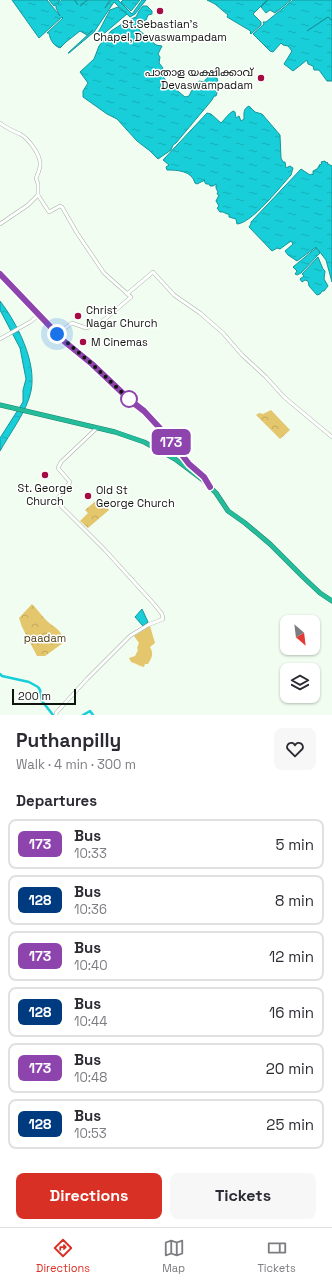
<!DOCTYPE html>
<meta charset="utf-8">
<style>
:root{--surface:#fff;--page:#f7f7f7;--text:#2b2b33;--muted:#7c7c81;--line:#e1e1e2;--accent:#d93025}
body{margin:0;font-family:"Space Grotesk","Noto Sans Malayalam",sans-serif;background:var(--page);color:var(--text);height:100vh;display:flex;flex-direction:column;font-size:15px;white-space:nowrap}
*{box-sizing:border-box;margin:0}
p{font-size:13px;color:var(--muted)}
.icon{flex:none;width:22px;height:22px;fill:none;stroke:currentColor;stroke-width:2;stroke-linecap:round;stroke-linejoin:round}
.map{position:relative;height:715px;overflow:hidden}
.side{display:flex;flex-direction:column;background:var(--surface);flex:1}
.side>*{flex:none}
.badge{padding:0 8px;border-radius:6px;font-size:14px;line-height:26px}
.needle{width:26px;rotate:152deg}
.fabs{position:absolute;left:280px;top:615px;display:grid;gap:8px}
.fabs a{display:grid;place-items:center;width:40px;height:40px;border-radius:8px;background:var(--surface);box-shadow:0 1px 3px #0004;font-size:20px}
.scale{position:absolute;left:12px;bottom:10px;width:64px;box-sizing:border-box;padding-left:4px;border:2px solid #0f140f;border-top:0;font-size:11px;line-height:14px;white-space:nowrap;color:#0f140f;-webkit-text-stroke:3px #fff;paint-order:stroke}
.you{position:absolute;width:20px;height:20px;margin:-10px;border:3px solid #fff;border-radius:50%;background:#1a73e8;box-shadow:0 0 0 6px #1a73e833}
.map>.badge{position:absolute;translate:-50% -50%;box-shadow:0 0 0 2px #fff}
h2{padding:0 16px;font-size:15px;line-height:36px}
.round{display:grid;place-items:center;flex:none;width:42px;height:42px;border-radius:8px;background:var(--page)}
.overview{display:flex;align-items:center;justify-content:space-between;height:68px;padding:0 16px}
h1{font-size:19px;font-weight:700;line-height:30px}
.cta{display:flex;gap:8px;margin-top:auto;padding:8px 16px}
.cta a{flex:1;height:46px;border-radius:8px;background:var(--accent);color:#fff;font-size:16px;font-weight:700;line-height:46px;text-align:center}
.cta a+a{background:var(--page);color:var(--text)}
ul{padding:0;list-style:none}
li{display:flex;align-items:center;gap:12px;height:50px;margin:0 8px 6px;padding:0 8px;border:2px solid var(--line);border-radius:8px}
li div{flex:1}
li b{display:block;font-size:15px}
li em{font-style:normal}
li .badge{min-width:44px;font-weight:700;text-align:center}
.tabs{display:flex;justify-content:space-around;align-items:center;height:56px;border-top:1px solid var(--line);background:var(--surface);font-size:11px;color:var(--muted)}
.tabs a{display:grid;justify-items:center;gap:2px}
.tabs .current{color:var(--accent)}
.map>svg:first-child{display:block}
</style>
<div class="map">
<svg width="332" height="715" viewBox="0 0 332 715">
<defs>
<pattern id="park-crowns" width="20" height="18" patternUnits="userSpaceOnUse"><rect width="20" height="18" fill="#e4c66c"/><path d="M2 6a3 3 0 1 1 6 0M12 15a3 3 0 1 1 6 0" fill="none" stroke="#c2a95c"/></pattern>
<pattern id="water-ripples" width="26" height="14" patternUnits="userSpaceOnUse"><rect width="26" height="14" fill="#18ced8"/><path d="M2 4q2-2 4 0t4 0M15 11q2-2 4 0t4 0" fill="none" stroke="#15b0b8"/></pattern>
</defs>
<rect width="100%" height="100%" fill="#f0fdf0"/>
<path fill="#e4c66c" d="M150,626L155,643L150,647C154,654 152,657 148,664H145L144,667C139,666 135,663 131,662L129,658L135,656L138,650L137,648L139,643L134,636Z"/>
<g fill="url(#park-crowns)">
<path d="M271,410L290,430L280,439L256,415L259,413L263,414Z"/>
<path d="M98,499L109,510L88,528L80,521L88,513L85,510Z"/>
<path d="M32,604C37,609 42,616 47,621C56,629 63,630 63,643L45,656H37L22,627L19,618Z"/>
</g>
<g fill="url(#water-ripples)" stroke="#15969c">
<path d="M12,0H47L60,16L56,8V5L54,6L49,0H60L57,4L62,0H74L78,5L75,0H87L80,6L88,0H110L105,8L111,0H118L132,14L142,0H146L135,14L130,17L114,2L94,32L69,53H68L93,30L87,35L80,31L66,42L60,48C54,46 50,40 49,33H47L63,18L62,17L39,38Z"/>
<path d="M123,0H140L131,11L121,2Z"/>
<path d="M207,0H267L253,14L261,22V25L251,34L250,33L251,32L249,30L227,17L228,15L215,4Z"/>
<path d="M268,0H291L275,13L270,10L266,13L261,7Z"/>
<path d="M293,0H332V20L328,17L307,31L328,17L332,21V81H327L319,70H314L313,66L308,64L307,60L293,71L284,64L292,51L288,46L283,45L281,43L273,52L270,51L253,34L264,24L263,22H266Z"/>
<path d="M143,6H147L152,11V14L148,15L146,20L143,21L139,30L156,45L162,46L158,54L160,57L159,63L163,68L160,73L168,83L185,97L189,96L192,90C196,88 198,86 199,81L204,82C208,76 210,75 217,78L219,87L216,96H214L212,100L176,143L173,145L171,150L158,159L150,151L137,141L117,119L107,114L83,97V91L88,83L80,72L94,59L99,46L111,31L122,24L129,22L131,19L136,17L139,11Z"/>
<path d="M118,7L127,14L100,37V35L96,33L99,31L110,10Z"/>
<path d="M249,106L255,112L262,114L280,135L281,158L283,162H285L286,168L290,166L293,168L291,175C279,188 252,223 237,224L236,219L229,217V214H227L223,212H220L217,208L219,206L216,201L219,195L217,194L218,192L216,188V184L213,186H210L209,184H206L204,181L205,180L197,184L195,183C192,171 178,170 167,170L166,167L169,165L163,160L207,113L211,114L221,123C225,119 228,114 233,111L235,112L236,118L239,116L241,121L244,119C244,113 243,109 249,106Z"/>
<path d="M325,161L326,163L327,162L328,164L332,166V282L326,260L316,247L297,261L288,255L285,251L293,244L291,241L280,249L277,248L272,251L249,227L251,224V222L301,169L310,175L312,174L313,175V171L317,169L319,166L320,167L319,165L322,164L321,162Z"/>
<path d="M316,248L320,253L301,273L297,275L295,274L297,271L293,267Z"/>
<path d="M318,257L323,269L325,271L324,279L328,286L324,291H322L320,294L317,295L309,286L308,281L305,280L302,282L300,279L304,276L302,274Z"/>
<path d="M0,301C17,323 37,362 31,391C27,411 10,433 0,451V438L23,402V390L26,379L20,348L0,310Z"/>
<path d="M142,609L148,622L143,626L135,617Z"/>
</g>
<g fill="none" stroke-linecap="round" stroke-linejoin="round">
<g stroke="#18ced8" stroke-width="2.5">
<path d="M0,674L2,676L29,682L38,687L40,690L42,701L53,715"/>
<path d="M83,715L90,711L93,715"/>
</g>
<g stroke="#a4b1a4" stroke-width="4">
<g id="secondary">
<path d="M0,123C6,128 13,131 20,134C28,138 39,153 40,162C41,168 38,173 36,178L38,184V195L47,209L49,212L60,206L62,207L77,233L104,273L131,297L99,324L86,328L72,323L57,334"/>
<path d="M0,224L28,205L38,195"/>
<path d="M0,274L65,342L92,364L131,401L144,411L169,438L189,464L203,477L207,482"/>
<path d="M127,294L153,272L174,295L200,313L223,333L242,355L266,377L284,397L332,437"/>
<path d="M0,339L30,322L39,315"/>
<path d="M56,715V713L87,679L130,636L148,625L163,619L162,614L154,604L105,550L56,501L70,482L58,468L61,462L98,427"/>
</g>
</g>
<g stroke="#1d826b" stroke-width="5">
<path id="highway" d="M0,405L115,432L144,442L159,450L175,459L203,480L216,493L228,511L245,523L270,544L303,577L320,593L332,601"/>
</g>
<use href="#secondary" stroke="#fff" stroke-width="3"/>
<use href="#highway" stroke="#24bd9c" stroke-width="4"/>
</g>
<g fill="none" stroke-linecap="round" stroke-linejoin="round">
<g stroke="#fff" stroke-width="9">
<path id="line" d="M0,274L65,342L92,364L131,401L144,411L169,438L189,464L204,477L210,487"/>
</g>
<use href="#line" stroke="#8e44ad" stroke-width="6"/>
<path stroke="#0f140f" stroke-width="4" stroke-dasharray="0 7.2" d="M57,334L92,364L129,399"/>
</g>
<g fill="#a50c44" stroke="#fff" stroke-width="1.5">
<circle cx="160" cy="11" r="4"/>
<circle cx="261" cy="78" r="4"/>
<circle cx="78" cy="316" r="4"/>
<circle cx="83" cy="342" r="4"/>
<circle cx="45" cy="475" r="4"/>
<circle cx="88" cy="496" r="4"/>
</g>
<circle fill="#fff" stroke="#8e44ad" stroke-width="2" cx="129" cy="399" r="8"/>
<g text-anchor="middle" stroke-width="3" stroke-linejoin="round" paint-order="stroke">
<g font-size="11" fill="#0f140f" stroke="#fff" text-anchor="start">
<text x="160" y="28" text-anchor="middle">St.Sebastian's<tspan x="160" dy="13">Chapel, Devaswampadam</tspan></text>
<text x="253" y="76" text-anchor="end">പാതാള യക്ഷിക്കാവ്<tspan x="253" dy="13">Devaswampadam</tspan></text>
<text x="86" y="314">Christ<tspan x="86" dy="13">Nagar Church</tspan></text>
<text x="91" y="346">M Cinemas</text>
<text x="45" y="492" text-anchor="middle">St. George<tspan x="45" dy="13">Church</tspan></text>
<text x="96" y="494">Old St<tspan x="96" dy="13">George Church</tspan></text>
</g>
<g font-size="11" fill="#4d3f13" stroke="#fff">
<text x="45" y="642">paadam</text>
</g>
</g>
</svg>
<div class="fabs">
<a><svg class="needle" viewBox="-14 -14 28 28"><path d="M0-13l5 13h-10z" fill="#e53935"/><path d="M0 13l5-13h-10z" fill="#7c7c81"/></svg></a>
<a><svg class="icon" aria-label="layers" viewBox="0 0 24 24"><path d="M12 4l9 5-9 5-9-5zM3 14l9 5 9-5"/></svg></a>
</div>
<div class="scale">200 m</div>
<div class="you" style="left:57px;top:334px"></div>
<b class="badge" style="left:171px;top:442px;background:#8e44ad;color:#fff">173</b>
</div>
<section class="side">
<div class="overview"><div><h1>Puthanpilly</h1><p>Walk · 4 min · 300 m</p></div><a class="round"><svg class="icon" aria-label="heart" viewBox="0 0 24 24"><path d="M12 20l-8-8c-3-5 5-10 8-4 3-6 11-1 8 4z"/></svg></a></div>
<h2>Departures</h2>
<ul>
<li><span class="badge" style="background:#8e44ad;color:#fff">173</span><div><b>Bus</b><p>10:33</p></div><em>5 min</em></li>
<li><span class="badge" style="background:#003b80;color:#fff">128</span><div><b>Bus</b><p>10:36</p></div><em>8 min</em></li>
<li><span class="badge" style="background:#8e44ad;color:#fff">173</span><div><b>Bus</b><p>10:40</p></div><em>12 min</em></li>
<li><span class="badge" style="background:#003b80;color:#fff">128</span><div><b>Bus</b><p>10:44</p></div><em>16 min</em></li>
<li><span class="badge" style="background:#8e44ad;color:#fff">173</span><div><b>Bus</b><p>10:48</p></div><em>20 min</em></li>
<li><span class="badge" style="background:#003b80;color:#fff">128</span><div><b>Bus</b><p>10:53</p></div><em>25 min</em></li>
</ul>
<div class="cta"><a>Directions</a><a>Tickets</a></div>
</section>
<nav class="tabs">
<a class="current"><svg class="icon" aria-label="directions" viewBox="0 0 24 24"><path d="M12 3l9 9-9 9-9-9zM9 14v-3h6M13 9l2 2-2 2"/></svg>Directions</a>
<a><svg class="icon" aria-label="map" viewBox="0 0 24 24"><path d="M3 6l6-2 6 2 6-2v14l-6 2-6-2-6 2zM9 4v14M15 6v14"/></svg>Map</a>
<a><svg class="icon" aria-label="tickets" viewBox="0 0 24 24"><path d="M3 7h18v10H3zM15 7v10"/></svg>Tickets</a>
</nav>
